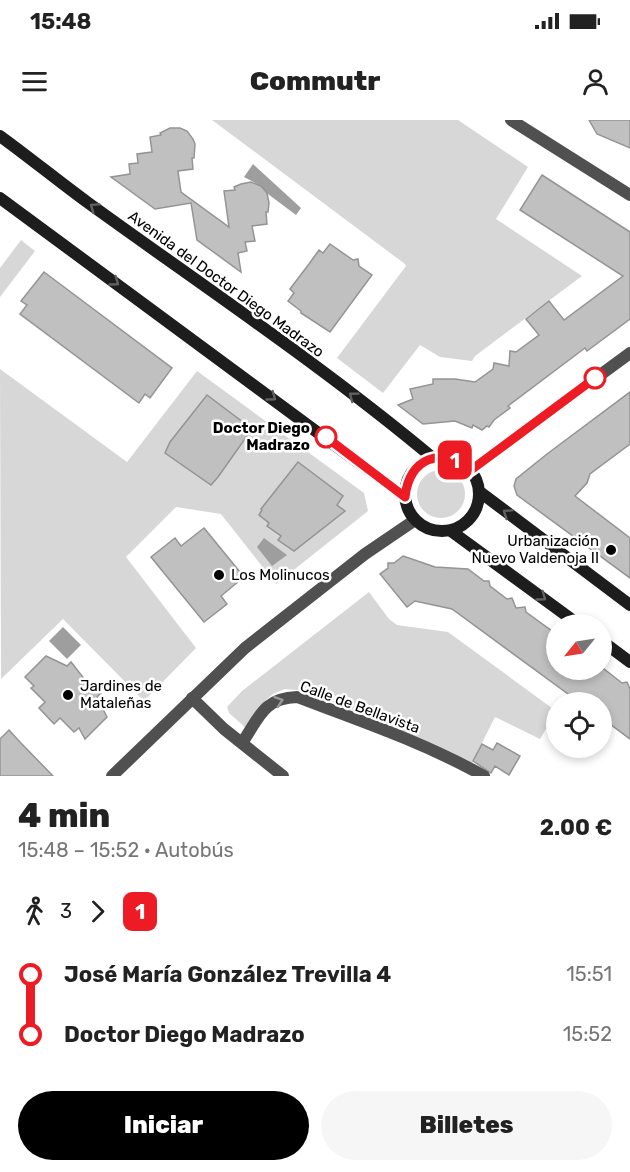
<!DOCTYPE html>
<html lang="es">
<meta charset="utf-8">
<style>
:root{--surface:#fff;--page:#f6f6f6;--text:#222;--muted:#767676;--accent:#000}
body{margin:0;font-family:Rubik,sans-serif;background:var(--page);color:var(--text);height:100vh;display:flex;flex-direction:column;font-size:22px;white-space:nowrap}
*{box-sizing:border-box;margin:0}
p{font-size:20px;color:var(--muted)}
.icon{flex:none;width:33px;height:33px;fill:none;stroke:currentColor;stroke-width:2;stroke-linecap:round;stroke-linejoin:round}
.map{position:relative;height:656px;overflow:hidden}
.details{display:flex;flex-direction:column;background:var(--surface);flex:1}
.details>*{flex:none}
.badge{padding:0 12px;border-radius:9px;font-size:21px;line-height:39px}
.needle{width:39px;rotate:240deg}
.controls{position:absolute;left:546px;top:494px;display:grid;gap:12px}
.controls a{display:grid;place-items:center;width:66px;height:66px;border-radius:50%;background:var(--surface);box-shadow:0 3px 9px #0003;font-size:30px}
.map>.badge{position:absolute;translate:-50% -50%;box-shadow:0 0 0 3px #fff}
.legs{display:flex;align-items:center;gap:9px;height:66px;padding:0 18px;font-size:20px}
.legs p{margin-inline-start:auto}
.overview{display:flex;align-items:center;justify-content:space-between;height:102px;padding:0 18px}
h1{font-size:33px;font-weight:800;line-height:45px}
.action{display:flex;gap:12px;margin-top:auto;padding:12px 18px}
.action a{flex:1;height:69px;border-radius:36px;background:var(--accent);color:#fff;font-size:24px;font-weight:800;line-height:69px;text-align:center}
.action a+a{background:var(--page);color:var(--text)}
ul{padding:0 18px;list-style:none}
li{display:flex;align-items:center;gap:21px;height:60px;font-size:22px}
li i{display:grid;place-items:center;width:9px;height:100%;margin:0 8px;background:currentColor}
li i::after{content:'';width:15px;height:15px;margin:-8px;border:4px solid;border-radius:50%;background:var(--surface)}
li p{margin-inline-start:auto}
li:first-child i{background:linear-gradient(#0000 50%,currentColor 0)}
li:last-child i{background:linear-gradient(currentColor 50%,#0000 0)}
.status{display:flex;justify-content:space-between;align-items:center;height:42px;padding:0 30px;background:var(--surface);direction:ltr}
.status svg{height:16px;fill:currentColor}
header{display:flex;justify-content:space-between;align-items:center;height:78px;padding:0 18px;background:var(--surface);font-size:27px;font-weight:800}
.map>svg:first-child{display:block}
</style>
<div class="status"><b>15:48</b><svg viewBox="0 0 49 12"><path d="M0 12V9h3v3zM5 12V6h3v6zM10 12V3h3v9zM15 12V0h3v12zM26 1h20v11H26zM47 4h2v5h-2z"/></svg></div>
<header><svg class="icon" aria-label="menu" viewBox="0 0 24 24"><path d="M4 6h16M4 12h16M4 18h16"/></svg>Commutr<svg class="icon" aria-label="person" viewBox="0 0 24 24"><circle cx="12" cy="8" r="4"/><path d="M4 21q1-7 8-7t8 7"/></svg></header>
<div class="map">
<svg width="630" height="656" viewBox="0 0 630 656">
<rect width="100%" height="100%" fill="#fff"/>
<g fill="#d7d7d7">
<path d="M212,0H458L528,47L496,99L582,156L475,236L472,241L440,237L420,225L383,273L337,238L406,146L405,144Z"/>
<path d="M21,120L35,131L0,177V148Z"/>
<path d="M0,249L127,342L197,251L364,373L368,391L276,464L221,394L176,387L126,437L196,528L144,581L63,499L1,559Z"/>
<circle cx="441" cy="374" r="24"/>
<path d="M369,472L389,499L397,505L448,512L556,591V613L546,609L540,619L495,597L472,643L421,619L307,571L285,569L273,574L265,581L246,608L229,593L227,587L242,571Z"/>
</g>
<g fill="#9e9e9e">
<path d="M253,44L301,88L296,95L268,74L261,66L244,57Z"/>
<path d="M264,418L287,435L272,446L257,427Z"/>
<path d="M63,507L81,525L67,539L49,521Z"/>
</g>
<g fill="#c0c0c0" stroke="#949494" stroke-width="1.5">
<path d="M589,0H630V28L597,14Z"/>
<path d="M170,8H180L187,11L193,19L195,24L194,38H192L193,49L178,51L181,72L229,107L224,71L235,70L234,67L241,64L251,62L261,66L267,73L269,83L268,92H266L267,104L252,106L255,121L245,122L247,131L238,133L241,152L197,120L191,83L155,89L111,57L130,54L129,44L138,43L137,34L152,32L150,17L161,15L160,13Z"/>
<path d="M542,55L630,112V199L587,231L585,228L508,286L510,288L494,300L489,307L487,306L482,310L473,305L472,308L455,301L423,304L398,285L413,279L410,269L433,264V259H455L475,262L493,249L494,243L509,246L510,231L516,232L539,215L526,199L549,181L564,200L623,156L520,90Z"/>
<path d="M330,124L353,140L358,139L359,146L372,155L330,212L301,193V191L288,181L294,173L290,169L309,144L319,130L323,133Z"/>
<path d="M44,152L172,248L150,278L145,274L139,283L20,194L27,185L21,181Z"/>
<path d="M630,272V324L590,354L587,363L575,376L630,418V458L517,375L514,366L516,359L547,334Z"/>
<path d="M207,275L252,309L218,357L211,365L165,333L170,322Z"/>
<path d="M298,342L343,376L337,385L345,391L294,431L278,420L281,416L267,406L269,403L259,395L262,390L261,389Z"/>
<path d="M204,408L244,457L221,476L227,484L204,502L151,437L175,418L181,426Z"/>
<path d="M403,436L435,447L468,449L484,461H489L490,466L507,479L512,478L516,488L525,487L526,492L556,514V549H604L622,563L627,562L630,569V619L602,598V582H579L452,489L415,481L407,487L380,454L388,448V443H394Z"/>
<path d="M46,536L67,546L71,542L85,560L101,573L97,577L107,597L85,619L79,608L74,612L60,598L54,604L39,588L45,582L31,568L34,566L25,557Z"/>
<path d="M9,610L19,621L53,656H0V619Z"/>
<path d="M497,623L520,636L509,655L495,646L491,653L473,641L482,624L493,630Z"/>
</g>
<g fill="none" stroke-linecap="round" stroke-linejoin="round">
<g stroke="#505050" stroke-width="12">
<path d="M511,0L630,75"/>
<path d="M471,350L630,233"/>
<path d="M192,578L224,609L283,656"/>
<path d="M242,623C259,598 263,578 297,577C361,601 425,623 484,656"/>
<path d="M112,656L245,528L365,434L415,400"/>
</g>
<g stroke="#1d1d1d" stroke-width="12">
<path d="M0,16C29,37 57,60 87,82C203,166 323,246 433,338"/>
<path d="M0,78L405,377"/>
<circle cx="442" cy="374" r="37"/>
<path d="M480,372L630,485"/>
<path d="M451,411L578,504"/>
<path d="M602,521L630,542"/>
</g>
</g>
<defs><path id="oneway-chevron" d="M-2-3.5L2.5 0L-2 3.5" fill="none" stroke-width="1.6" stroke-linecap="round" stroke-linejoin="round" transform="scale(1.5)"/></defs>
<g stroke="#616161">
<use href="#oneway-chevron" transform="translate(94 87) rotate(-145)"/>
<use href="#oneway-chevron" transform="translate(115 162) rotate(36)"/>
<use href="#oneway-chevron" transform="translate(353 276) rotate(-143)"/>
<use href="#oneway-chevron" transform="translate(272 277) rotate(36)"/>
<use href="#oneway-chevron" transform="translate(507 393) rotate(-145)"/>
<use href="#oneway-chevron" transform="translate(542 477) rotate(36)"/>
</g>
<use stroke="#969696" href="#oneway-chevron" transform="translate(279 581) rotate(-19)"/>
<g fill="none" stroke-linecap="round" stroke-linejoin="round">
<g stroke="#fff" stroke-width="14">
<path id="line-1" d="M326,317L405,377C409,338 441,326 471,350L595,258"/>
</g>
<use href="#line-1" stroke="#ed1c24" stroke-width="9"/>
</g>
<g fill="#fff" stroke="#ed1c24" stroke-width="3">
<circle cx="595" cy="258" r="10"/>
<circle cx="326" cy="317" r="10"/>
</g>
<g fill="#000" stroke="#fff" stroke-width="2">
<circle cx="611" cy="430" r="6"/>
<circle cx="219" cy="455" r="6"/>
<circle cx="68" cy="575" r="6"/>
</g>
<g text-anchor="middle" stroke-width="5" stroke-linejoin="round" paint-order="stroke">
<g font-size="15" fill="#000" stroke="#fff">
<text transform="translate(226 164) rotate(36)" y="5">Avenida del Doctor Diego Madrazo</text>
<text transform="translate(360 587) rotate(20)" y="5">Calle de Bellavista</text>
</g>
<g font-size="15" font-weight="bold" fill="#000" stroke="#fff" text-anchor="end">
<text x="310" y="313">Doctor Diego<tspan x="310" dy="17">Madrazo</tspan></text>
</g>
<g font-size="15" fill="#000" stroke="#fff" text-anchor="start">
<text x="599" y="426" text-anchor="end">Urbanización<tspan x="599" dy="17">Nuevo Valdenoja II</tspan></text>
<text x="231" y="460">Los Molinucos</text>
<text x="80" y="571">Jardines de<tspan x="80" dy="17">Mataleñas</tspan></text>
</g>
</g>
</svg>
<div class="controls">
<a><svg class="needle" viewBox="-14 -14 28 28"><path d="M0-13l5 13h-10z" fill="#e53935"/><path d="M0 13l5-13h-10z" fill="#767676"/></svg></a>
<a><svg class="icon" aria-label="locate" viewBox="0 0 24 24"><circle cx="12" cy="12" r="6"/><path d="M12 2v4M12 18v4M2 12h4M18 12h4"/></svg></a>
</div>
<b class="badge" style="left:455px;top:340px;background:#ed1c24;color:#fff">1</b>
</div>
<section class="details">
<div class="overview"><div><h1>4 min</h1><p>15:48 – 15:52 · Autobús</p></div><b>2.00 €</b></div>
<div class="legs"><svg class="icon" aria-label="walk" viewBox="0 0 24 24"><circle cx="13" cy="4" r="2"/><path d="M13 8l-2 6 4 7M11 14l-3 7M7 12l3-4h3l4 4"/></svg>3<svg class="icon" aria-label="forward" viewBox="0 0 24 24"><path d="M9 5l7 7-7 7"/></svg><b class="badge" style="background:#ed1c24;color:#fff">1</b></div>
<ul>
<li><i style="color:#ed1c24"></i><b>José María González Trevilla 4</b><p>15:51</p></li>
<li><i style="color:#ed1c24"></i><b>Doctor Diego Madrazo</b><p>15:52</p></li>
</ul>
<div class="action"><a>Iniciar</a><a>Billetes</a></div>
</section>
